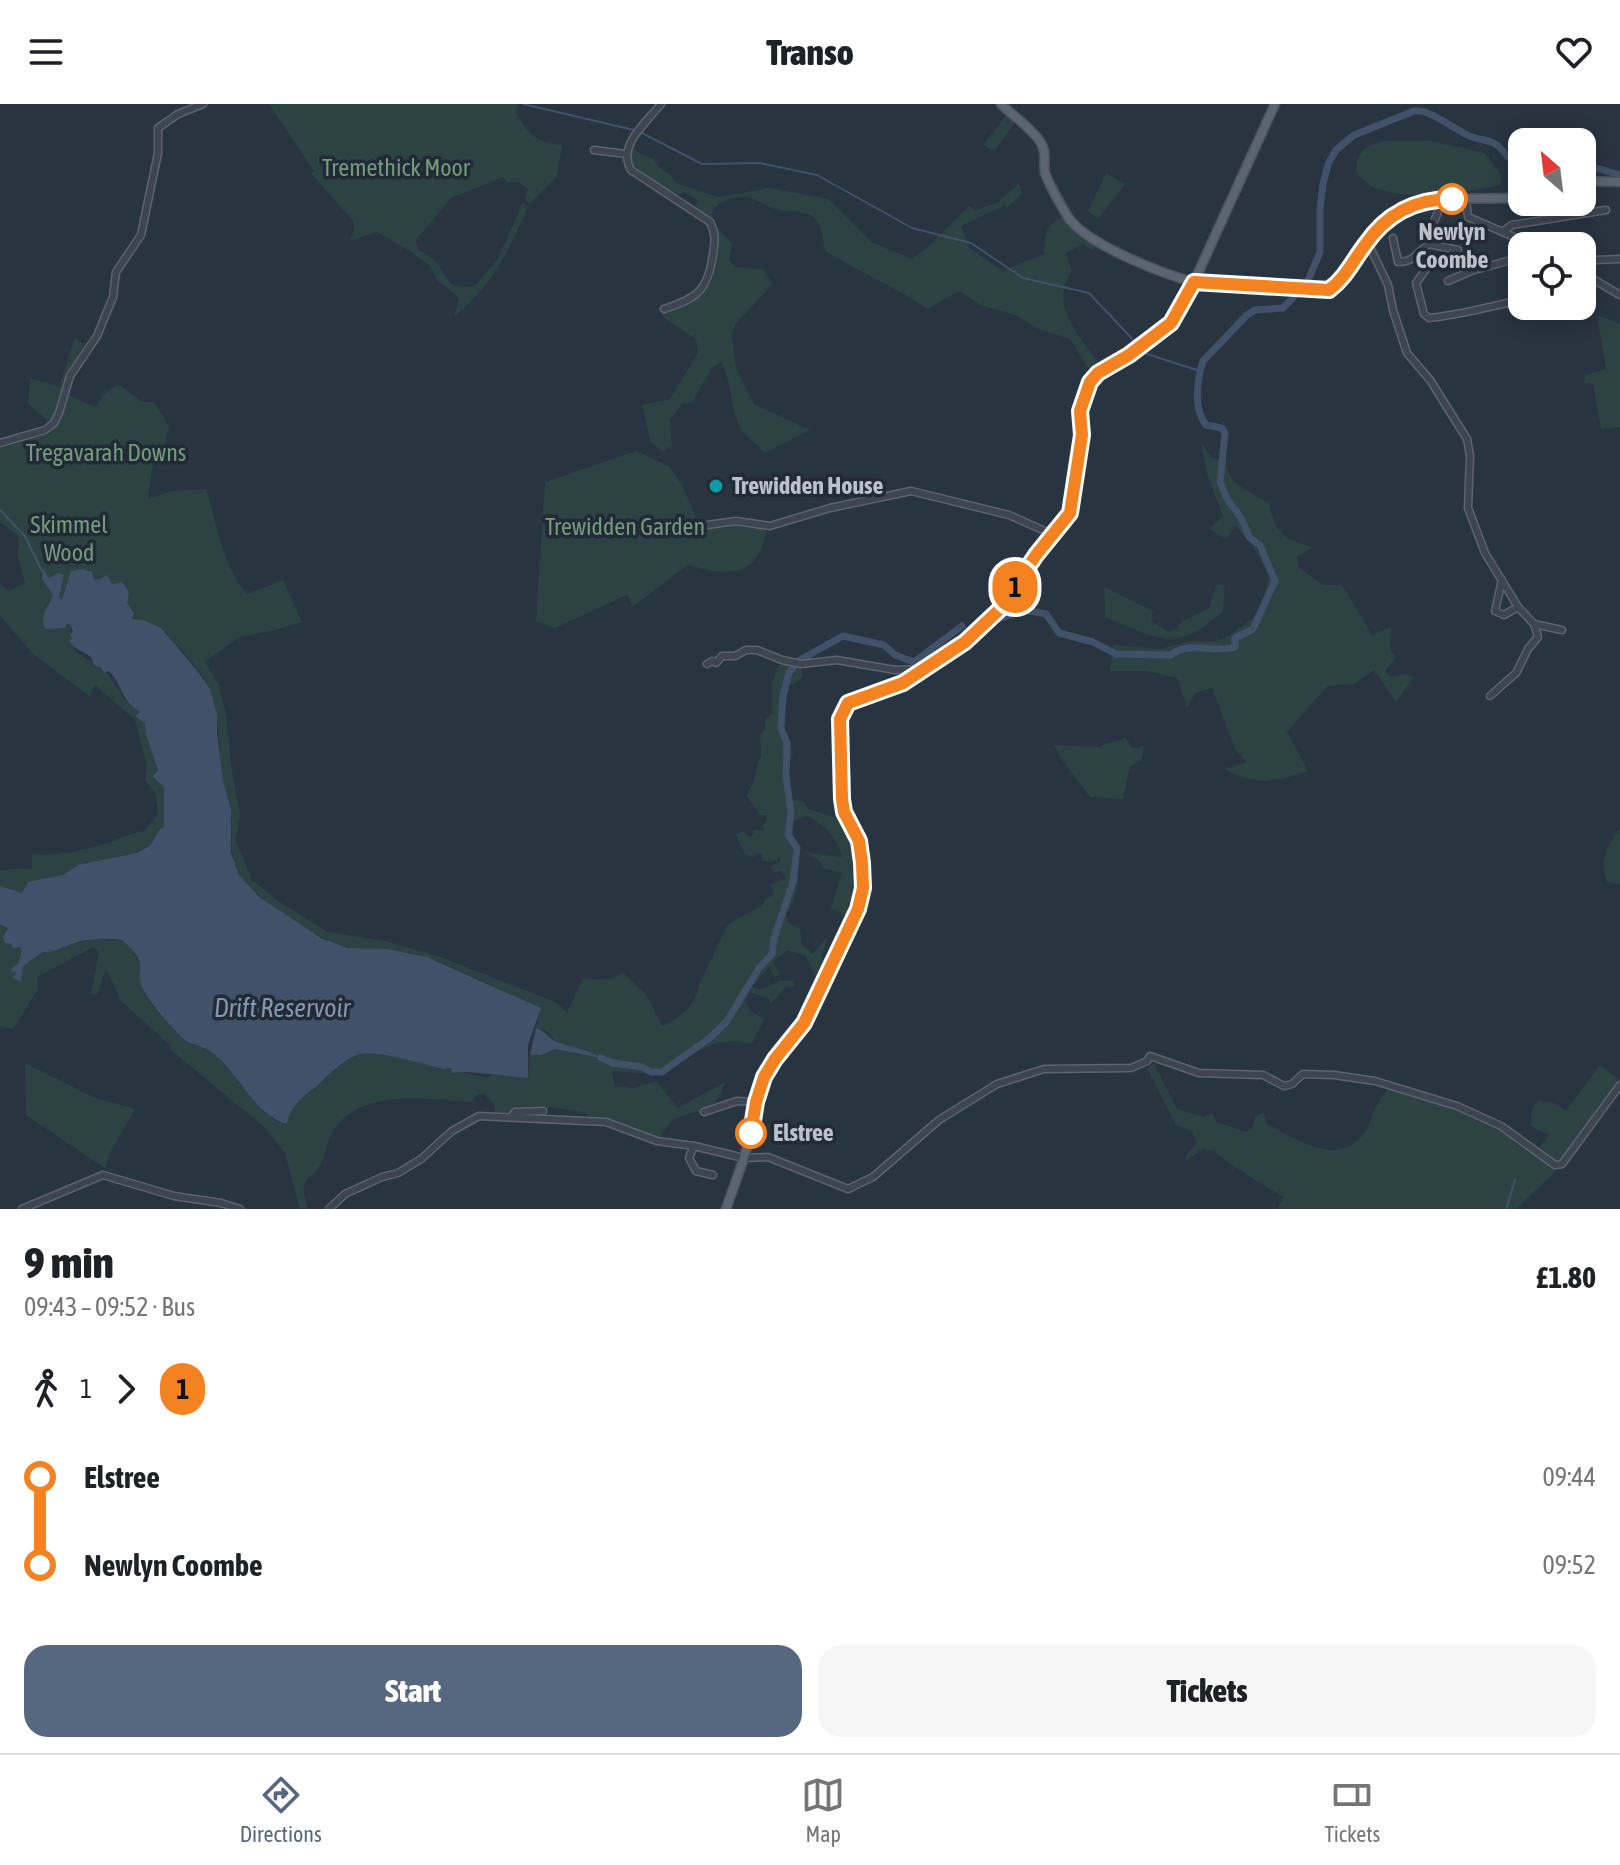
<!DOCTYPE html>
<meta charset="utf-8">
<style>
:root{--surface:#fff;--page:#f6f6f6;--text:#202124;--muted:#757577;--line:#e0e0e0;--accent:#566780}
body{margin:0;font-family:"Asap Condensed",sans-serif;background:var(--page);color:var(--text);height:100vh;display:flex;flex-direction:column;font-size:30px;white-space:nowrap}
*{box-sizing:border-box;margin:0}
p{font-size:26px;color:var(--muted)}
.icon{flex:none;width:44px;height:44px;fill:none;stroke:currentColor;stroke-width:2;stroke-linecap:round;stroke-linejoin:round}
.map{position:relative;height:1105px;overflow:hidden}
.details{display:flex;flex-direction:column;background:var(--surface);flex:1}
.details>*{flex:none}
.badge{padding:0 16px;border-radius:26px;font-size:28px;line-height:52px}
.needle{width:52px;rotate:332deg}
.fabs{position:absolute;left:1508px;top:24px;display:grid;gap:16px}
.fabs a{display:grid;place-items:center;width:88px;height:88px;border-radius:16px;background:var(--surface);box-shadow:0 4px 20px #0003;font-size:40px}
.map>.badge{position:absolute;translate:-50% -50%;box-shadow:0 0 0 4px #fff}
.legs{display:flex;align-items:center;gap:12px;height:88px;padding:0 24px;font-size:26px}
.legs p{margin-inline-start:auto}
.summary{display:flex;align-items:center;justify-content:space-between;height:136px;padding:0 24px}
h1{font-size:44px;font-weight:800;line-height:60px}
.action{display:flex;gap:16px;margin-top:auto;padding:16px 24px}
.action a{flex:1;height:92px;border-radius:24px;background:var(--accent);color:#fff;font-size:32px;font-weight:800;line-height:92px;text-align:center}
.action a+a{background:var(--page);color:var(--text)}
ul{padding:0 24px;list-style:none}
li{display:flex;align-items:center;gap:28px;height:88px;font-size:30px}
li i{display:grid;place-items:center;width:12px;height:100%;margin:0 10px;background:currentColor}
li i::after{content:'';width:20px;height:20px;margin:-10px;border:6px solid;border-radius:50%;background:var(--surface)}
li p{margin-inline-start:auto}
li:first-child i{background:linear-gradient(#0000 50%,currentColor 0)}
li:last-child i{background:linear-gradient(currentColor 50%,#0000 0)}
header{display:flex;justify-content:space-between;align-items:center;height:104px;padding:0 24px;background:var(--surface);font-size:36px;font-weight:800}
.menu{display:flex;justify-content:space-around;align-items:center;height:112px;border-top:2px solid var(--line);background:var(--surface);font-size:22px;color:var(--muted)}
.menu a{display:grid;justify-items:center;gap:4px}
.menu .current{color:var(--accent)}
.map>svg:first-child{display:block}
</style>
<header><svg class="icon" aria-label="menu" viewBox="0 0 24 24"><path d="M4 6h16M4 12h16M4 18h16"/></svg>Transo<svg class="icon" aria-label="heart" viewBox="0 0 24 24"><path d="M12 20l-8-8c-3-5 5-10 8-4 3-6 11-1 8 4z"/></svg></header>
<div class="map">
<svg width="1620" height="1105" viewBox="0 0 1620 1105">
<rect width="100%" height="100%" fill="#293441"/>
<g fill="#2c4243">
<path d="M269,0H519L516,8C527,30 538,39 562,41L557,72L530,100L525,96L528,85L518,78L507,79L503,73L451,94L416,136L418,146C426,150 434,154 439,162C451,179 451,186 474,182L497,156L523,99L528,103C508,148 493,181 454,213L459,194L438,177L430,162L410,147L377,128L350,137L354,126L353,117L311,70L314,67Z"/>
<path d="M1008,9L1016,18L994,47L983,41Z"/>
<path d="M1430,37L1485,49L1501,71L1500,81C1464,89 1413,97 1378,85C1370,83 1363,76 1357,70C1351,29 1404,37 1430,37Z"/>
<path d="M632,42L637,48L654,55C659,67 671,68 676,79L718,93L769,84L828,95L871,138L912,155L929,142L969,102L975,107L998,98L1019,80L1022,89L1007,104L1005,101L961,122L970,144L1003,167L1044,150C1044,128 1046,121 1066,110L1101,142L1092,146L1083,140L1066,149L1072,167C1047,201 1082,235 1102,263L1092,270L1070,235L1041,226L1013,210L982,202L959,187L928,205C895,183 859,168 825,147C823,136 823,120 813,113C803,106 788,108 776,105C767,103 757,96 748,93C735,91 708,99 712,116C715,124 727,133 732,140L729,156L735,163L763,165L772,180L735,221L732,232L736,264L754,300L810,326L765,349C758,342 748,334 742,326C729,306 733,279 721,258L712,264L692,298L682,300L670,316L672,342L662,348L650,337L642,301L670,295L698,249L696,235L665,215L662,210L687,200L712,177L717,149L710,146C710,123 708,121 689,109L699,97L684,88L675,92L631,59L628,46Z"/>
<path d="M1106,69L1125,80L1098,115L1088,107Z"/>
<path d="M1597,211L1620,220V323L1601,325L1593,280L1584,279L1585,271L1606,265Z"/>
<path d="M75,234L86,242L67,270L56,310L50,319L28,299L30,274L59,283Z"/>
<path d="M118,280L142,298H154L169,322L164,344L153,358L148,395L172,387L206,385C216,419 223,462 247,490L283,476L302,518L272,527L239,533L205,558L219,581L226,611L232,668L240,710L236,736L252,776L278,797L328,828L386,837L441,853L555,898L567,908L583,874L609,876L623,869L646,890L662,922C681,914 695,902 699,881L728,820L763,801L765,795L773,791L771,780L786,775L781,767L775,768L770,763L780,758L781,753L771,758L762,757V750L758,749L754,753L745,750L735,730L744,727L747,732L751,733L755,726H764L763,721L767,717L766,711H760L747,692L748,687C758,678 753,662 761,653L760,631L765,625V616L772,609V578L782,556L801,560L802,574L784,586L785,625L793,650C785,665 787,681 793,696L803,697L809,705L834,713L840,705L856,738L861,784L851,816L831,804L842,769L823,764L819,756L805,749L842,753C840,737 822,718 807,712L793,717C792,731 797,736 798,748C800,770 799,791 786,810L788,818L800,825L802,841L813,850L827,833C828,842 821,846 821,854L831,861L821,884L806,852L788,846L776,855L773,860L780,870L775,873L769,863L752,883L760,886L780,877H794V883L786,882L770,901L769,895L750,888L745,897L750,907L764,915L751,941L740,937L715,939L652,970L612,967L615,982L634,984L656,977L678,1004L725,978C712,1016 702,1001 674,1016C668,1020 662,1030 657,1037L606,1018H589L587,1009L551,1003L543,1007L496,1010L494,1000L484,990H478L471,998C428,995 359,983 333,1028C327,1037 326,1048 322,1057C313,1080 296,1067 308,1105H300L285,1049L263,1022L171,946L170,941L122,898L106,865L97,890H91L99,848L94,843L37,873L38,885L13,925L0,922V819L42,847L98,834L107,837L122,836C155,864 131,863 144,889C150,899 176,929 185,936C189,940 197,940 202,942C218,950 237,970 247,985C257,1000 267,1015 286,1020C291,1003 303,994 317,982C328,972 341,957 356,951C376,945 421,960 443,965L452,964V968L458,967L488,974L493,970L528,974L530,951H542L554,945L593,951L556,938L546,927L536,924L540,904C503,888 466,868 429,854C403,845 377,847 350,844C326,841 251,792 240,772C227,750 234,729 231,706C230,694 224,683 222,671C218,644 220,611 210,586C201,563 177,543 161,524L70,520L74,546L108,570L125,595L142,610L155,648L171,714L151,741L137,749L22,789L0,793V766L32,764V750C55,752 79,747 101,741C116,737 129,729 144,727L158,710L155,689L145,676L147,661L135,616L95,581L89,592L33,550L0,512V479L8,487L25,479L17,449L19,441L18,432L0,418V339C31,330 60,327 68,291L95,303L105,289Z"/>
<path d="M1201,339L1212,354L1226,356C1226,380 1250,388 1269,399C1275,430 1285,436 1313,443L1297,453L1299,464L1323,481H1342L1372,531L1391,523L1390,546L1396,553L1385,567L1391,573L1404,570L1414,573L1396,598L1374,566L1354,580L1328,582L1287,628L1308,667C1274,678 1257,683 1225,665L1246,658L1235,645L1212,584L1195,589L1187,604L1177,574L1147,567H1110L1113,541L1160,545L1191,537L1215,538L1230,531L1253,514L1264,493L1269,472L1254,444L1236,422L1226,435L1210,425L1223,412L1208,373Z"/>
<path d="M637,347L670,363L683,383L700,422L742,418L767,427C765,434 763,444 758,451C743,477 711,467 687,461L633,503L627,491L555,524L536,517L545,378Z"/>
<path d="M1217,480L1225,482L1223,507C1176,551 1157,534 1105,513L1104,483L1153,507L1151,517L1169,528L1176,525L1182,517L1209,504Z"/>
<path d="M1125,633L1132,644L1144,642L1141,656L1130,663L1123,695L1090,693L1060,653L1054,641L1100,643C1108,636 1118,640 1125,633Z"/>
<path d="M1620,725V780L1607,778C1599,756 1607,742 1620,725Z"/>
<path d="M25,959C48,970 71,982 93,993C107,999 122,999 135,1006L112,1045L105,1064L26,1011Z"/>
<path d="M1154,960L1177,1005L1204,1013L1212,1009L1217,1018L1246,1028L1252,1025L1255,1012L1264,1008L1267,1020C1297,1036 1341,1066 1366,1026C1371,1019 1372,1010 1376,1003C1380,995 1386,988 1390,982L1429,992L1501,1022L1536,1048L1549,1031L1530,1022L1532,1005L1538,997L1553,999L1566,1007L1600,961L1618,975L1554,1069L1516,1105H1277L1284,1093C1272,1087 1220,1054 1214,1047L1203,1045L1187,1056L1185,1052L1196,1040L1192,1027L1176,1021L1147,964Z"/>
</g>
<g fill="#405169">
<path d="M43,464L49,474L58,469L64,471L59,493L62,496L71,467L82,465L92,468L94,475L98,476L107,471L112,480L122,478L129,488L127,499L134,509L132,515L143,516L161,524L196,565L210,585L217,610V630L223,676L231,705V749L239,771L259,793L321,834L348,844L387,845L427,853L541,904L528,941V974C510,973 465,965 452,969L451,964L443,965C421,960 376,945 357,951C341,957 329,971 317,982C303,993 290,1002 287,1020C257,1012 244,979 222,957C217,952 209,946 202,943C197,940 189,940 185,936C177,930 150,899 145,889C130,863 155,864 122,836C108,834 90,834 75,839C61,843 59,848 43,848L23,862L21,878L12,873L16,870L15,867L11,869L12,864L18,860L22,847L20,843L12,844V840L5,839L3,833L8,824L0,820V782L22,789L28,778L63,771L78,761L137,749L151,741L158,727L164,723V684L153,672L158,666L146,630L145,620L136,612L140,608C120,596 121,576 108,567L104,569L101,564L94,561L91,553L74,543L69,537L72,535L70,530L73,528L70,520H66L65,524L46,525C38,512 49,503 53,491L42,475Z"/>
<path d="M536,924C547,927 548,935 557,938C572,944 588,945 601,954L555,945L542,951H530Z"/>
</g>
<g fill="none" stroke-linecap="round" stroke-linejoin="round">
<g stroke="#405169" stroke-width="2">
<path d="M523,0L634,26"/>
<path d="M640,28L702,60L760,59L817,71L912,124L971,139L1023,174L1089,189L1138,241"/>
<path d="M1143,246L1147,250L1200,267"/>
<path d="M0,406L25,432L42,467"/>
<path d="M1506,1105L1515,1076"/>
</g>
<g stroke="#405169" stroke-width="7">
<path d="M1582,60L1620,71"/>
<path d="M998,515L1025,506L1046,510L1059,529L1093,538L1116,550L1171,551C1190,536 1214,550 1235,543V534L1253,525L1275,477L1260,441L1250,434L1241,414L1227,395L1220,378L1225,329L1222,324L1206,321C1193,305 1197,276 1203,257L1247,211L1255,206L1283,204L1307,179L1320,148V104L1323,80L1328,60L1336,46L1354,31L1414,7C1431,5 1454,26 1472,33C1480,36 1490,36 1497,41C1507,50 1507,57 1522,58"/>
<path d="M798,557L843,532L884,541L895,551L914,558L962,522"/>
<path d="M601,954L613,959L642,963L651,968H662L711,933L727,917L759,864L772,850L774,834L793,778L797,744L788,731L791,709L786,672L787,639L781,624L783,592L789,569L795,561"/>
</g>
<g stroke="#5b636e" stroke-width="9">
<g id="minor">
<path d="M661,0C646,19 617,41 631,66L710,118C716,129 715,138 713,150C708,186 698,194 664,205"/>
<path d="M594,46L626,50"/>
<path d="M1466,96L1468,113L1535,142"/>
<path d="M1502,128L1512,121L1606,106"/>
<path d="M1393,134L1398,158C1413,159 1418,147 1429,140L1458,146"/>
<path d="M1367,137L1388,181L1393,206L1407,249L1430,276L1467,335L1470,352L1468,404L1485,449L1518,503L1534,520L1562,526"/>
<path d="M1432,140L1430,127L1438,108"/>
<path d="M1420,151L1427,164L1416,179L1424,210L1429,214C1461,211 1491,202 1522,196"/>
<path d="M1582,163L1591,174L1620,191"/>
<path d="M1582,163L1596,156L1620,155"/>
<path d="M1448,177L1471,167L1522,153"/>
<path d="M1582,185L1594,176"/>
<path d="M0,339L45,326L54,319L59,309L70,272L97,232L113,193L116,168L141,131L158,49V24L178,10L203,0"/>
<path d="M700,422L736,417L770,422L830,404L911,387L1009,411L1054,431"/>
<path d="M1502,476L1495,507L1504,511L1518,503"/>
<path d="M707,560L712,557L716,559L722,552H735L746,546H757L782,556L801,560L837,556L895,566L922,565"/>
<path d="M1490,592L1516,569L1528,545L1538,533L1534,520"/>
<path d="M704,1008L737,997L756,998"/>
<path d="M511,1013L515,1008L543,1007"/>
<path d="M694,1042L689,1054L696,1067L713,1071"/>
<path d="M22,1105L103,1071L174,1092L221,1099L240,1105"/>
<path d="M329,1105L345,1090L382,1073L398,1069L421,1055L452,1027L479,1012L606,1018L657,1037L694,1042L744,1054L768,1053L848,1085L873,1073L939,1016L997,980L1044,965L1131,964L1147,957L1150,952L1199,969L1263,971L1284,982L1292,980L1303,970L1334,971L1375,977L1457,1002L1501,1022L1555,1061L1562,1060L1620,981"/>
</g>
</g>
<g stroke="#4a515d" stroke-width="11">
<g id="major">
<path d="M1001,0C1013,12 1032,24 1041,39C1047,48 1043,59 1045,69C1049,80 1062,103 1068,113C1086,140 1162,170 1194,178L1329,186L1343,176L1367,137L1404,103L1434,95L1522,94"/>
<path d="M1582,77L1620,78"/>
<path d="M726,1105L744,1054L764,973L775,955L804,919L858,805L863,784L862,759L859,737L844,708L842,695L840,615L843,604L848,599L903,579L965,538L999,506L1036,451L1070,409L1074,396L1082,331L1080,307L1083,292L1090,278L1098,269L1153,234L1171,219L1183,202L1275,0"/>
</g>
</g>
<use href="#minor" stroke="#3d4551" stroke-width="6"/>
<use href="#major" stroke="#5b6571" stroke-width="8"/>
</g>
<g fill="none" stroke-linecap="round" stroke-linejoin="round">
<g stroke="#fff" stroke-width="18">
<path id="line-1" d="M751,1029L756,998L764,973L775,955L804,919L858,805L863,784L862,759L859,737L844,708L842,695L840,615L848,599L903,579L965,538L999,506L1036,451L1070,409L1082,331L1080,307L1090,278L1098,269L1129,251L1171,219L1194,178L1329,186C1346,173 1353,157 1365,141C1386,110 1416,95 1452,95"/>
</g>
<use href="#line-1" stroke="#f58220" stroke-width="12"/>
</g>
<g fill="#fff" stroke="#f58220" stroke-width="4">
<circle cx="1452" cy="95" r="14"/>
<circle cx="751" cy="1029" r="14"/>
</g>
<circle fill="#0f9aa8" stroke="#222a36" stroke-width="3" cx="716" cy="382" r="8"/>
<g text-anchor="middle" stroke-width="7" stroke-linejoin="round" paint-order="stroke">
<g font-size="24" fill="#739a7c" stroke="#222a36">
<text x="396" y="72">Tremethick Moor</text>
<text x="106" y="357">Tregavarah Downs</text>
<text x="69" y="429">Skimmel<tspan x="69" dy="28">Wood</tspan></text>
<text x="625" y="431">Trewidden Garden</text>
</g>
<g font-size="24" font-weight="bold" fill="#bac1cb" stroke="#222a36">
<text x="1452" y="136">Newlyn<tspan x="1452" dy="28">Coombe</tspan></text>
<text x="773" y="1037" text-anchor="start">Elstree</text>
</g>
<g font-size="24" font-weight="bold" fill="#bac1cb" stroke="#222a36" text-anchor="start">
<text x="732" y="390">Trewidden House</text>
</g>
<g font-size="26" font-style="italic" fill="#8497b0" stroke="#222a36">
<text x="282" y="913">Drift Reservoir</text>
</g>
</g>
</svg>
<div class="fabs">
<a><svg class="needle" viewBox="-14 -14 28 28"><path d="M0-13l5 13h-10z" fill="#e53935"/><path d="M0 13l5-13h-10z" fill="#757577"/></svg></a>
<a><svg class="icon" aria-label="locate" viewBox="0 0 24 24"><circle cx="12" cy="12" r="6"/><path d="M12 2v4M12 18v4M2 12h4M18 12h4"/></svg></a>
</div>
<b class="badge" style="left:1015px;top:483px;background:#f58220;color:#111">1</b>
</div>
<section class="details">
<div class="summary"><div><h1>9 min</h1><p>09:43 – 09:52 · Bus</p></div><b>£1.80</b></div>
<div class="legs"><svg class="icon" aria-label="walk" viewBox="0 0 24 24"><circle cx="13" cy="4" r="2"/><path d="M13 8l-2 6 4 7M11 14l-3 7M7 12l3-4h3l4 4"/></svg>1<svg class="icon" aria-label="forward" viewBox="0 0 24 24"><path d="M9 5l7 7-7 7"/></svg><b class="badge" style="background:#f58220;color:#111">1</b></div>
<ul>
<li><i style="color:#f58220"></i><b>Elstree</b><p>09:44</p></li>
<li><i style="color:#f58220"></i><b>Newlyn Coombe</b><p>09:52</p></li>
</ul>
<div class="action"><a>Start</a><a>Tickets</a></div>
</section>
<nav class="menu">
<a class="current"><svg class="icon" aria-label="directions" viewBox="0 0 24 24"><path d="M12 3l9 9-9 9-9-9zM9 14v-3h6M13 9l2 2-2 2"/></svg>Directions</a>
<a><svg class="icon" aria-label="map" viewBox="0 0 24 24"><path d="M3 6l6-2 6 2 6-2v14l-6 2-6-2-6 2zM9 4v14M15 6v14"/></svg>Map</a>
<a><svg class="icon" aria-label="tickets" viewBox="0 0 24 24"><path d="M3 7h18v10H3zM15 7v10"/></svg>Tickets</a>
</nav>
